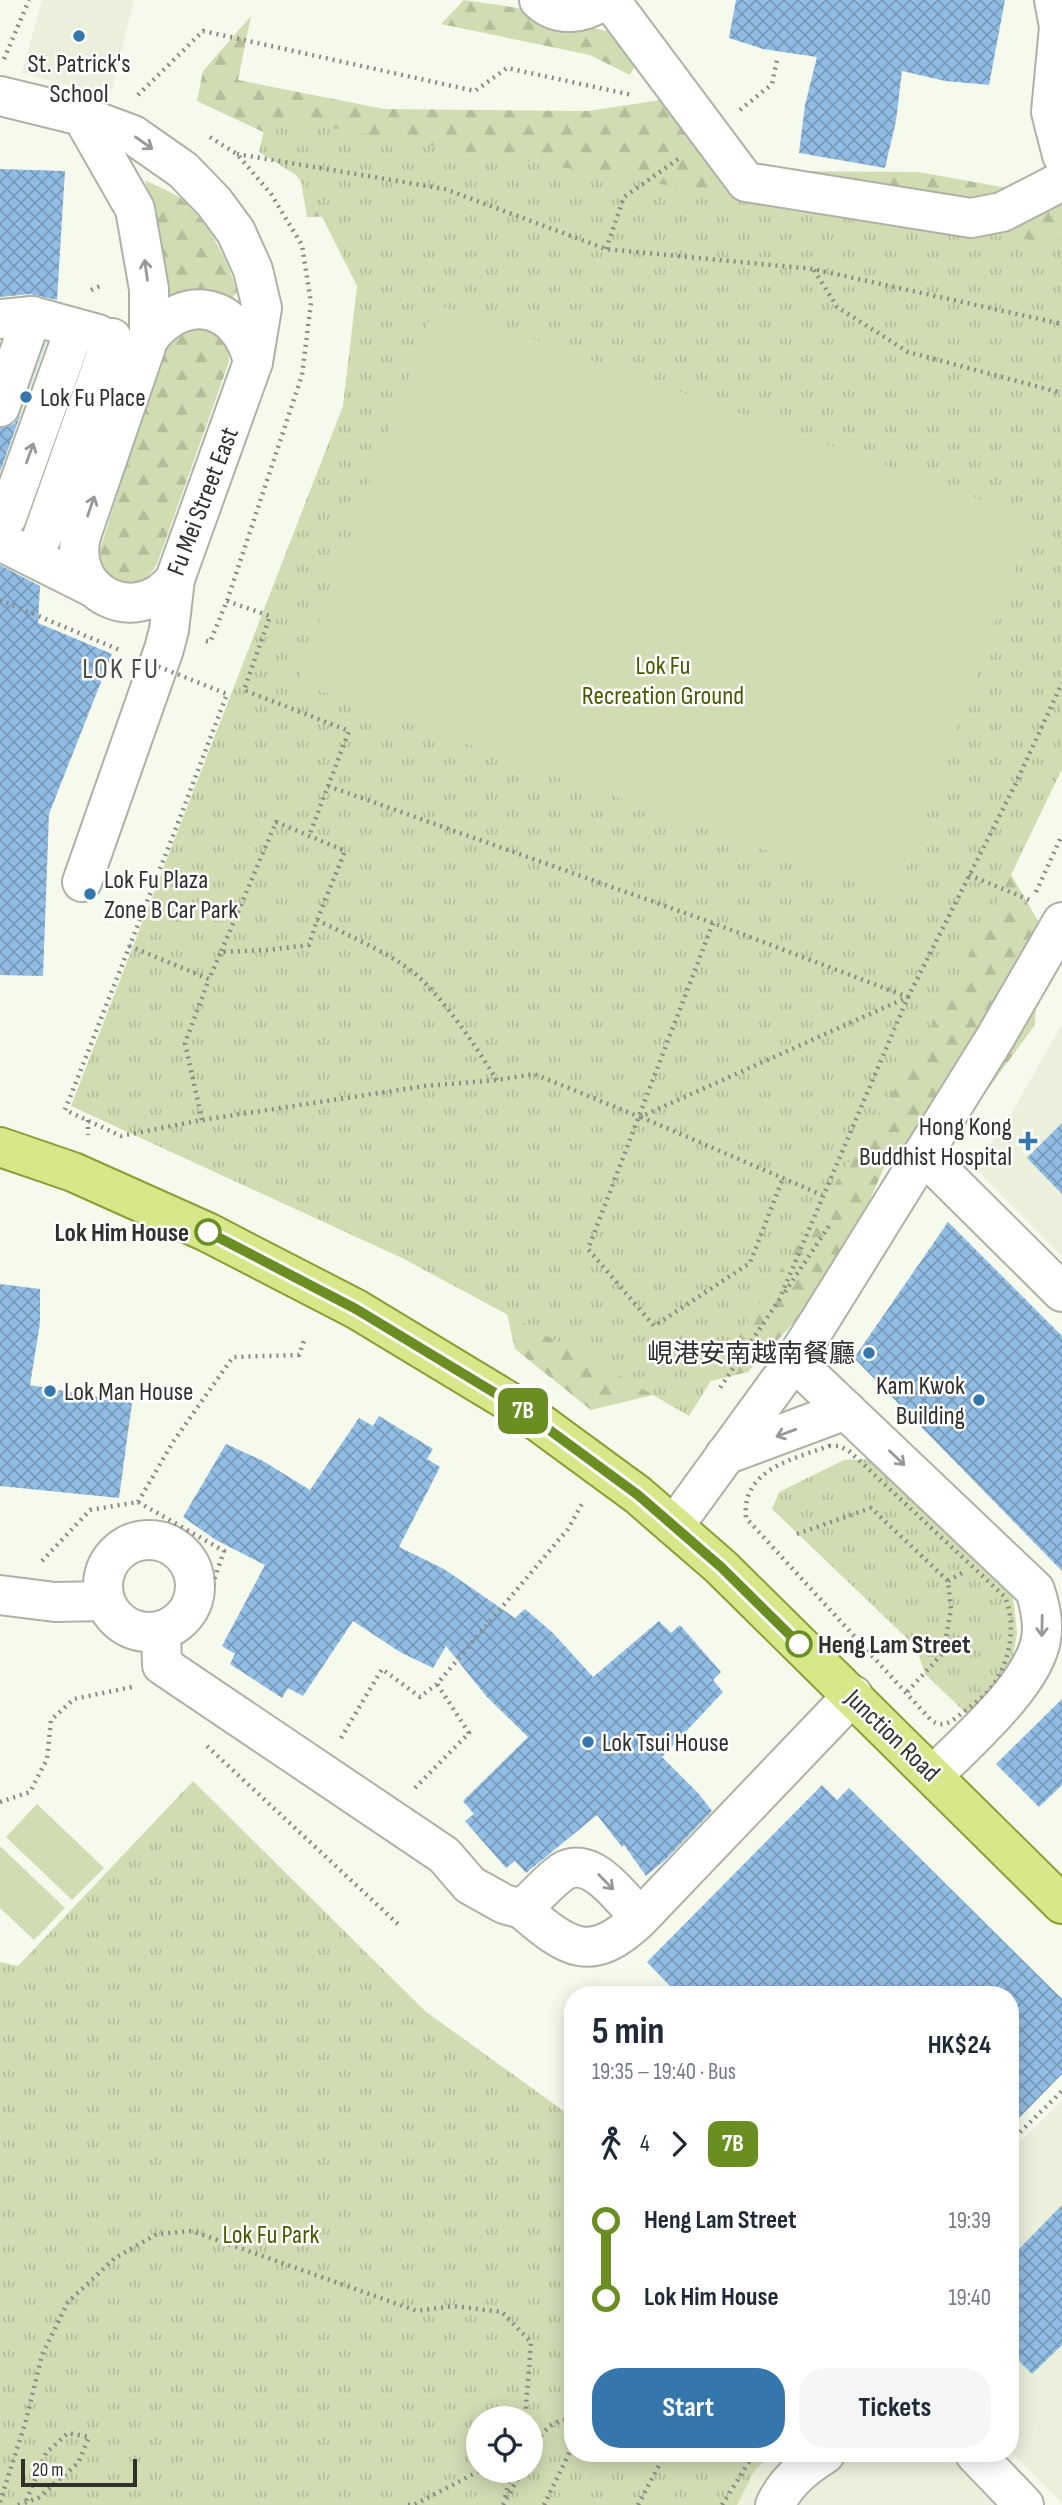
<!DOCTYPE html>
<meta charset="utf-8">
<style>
:root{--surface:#fff;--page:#f6f6f7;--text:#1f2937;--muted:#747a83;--accent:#3577ad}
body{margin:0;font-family:"Sofia Sans Condensed","Noto Sans TC",sans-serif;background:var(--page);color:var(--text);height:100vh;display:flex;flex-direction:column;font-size:26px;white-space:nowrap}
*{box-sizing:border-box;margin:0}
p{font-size:23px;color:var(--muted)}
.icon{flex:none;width:38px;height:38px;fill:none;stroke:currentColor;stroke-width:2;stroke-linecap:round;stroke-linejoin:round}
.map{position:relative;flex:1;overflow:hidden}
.panel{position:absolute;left:564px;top:1986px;width:455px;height:476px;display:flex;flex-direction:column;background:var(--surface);border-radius:28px;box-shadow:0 4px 18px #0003}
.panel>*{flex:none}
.badge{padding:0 14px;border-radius:10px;font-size:24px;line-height:46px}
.fabs{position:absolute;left:466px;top:2406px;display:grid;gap:14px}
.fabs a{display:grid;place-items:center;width:77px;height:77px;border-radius:50%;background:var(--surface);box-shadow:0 4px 18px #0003;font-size:35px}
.scale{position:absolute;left:21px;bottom:18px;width:116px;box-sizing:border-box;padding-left:7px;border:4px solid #30312c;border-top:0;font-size:19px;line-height:24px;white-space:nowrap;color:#30312c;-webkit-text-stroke:5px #fff;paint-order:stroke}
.map>.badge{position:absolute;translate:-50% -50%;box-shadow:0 0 0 4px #fff}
.legs{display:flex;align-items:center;gap:10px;height:77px;padding:0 28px;font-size:23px}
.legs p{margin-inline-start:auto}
.summary{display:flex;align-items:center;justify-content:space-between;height:119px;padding:0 28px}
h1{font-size:38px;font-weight:700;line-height:52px}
.primary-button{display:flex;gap:14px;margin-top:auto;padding:14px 28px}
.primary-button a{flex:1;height:80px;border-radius:28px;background:var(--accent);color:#fff;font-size:28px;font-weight:700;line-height:80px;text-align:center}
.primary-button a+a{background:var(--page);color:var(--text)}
ul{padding:0 28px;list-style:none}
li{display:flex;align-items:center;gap:24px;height:77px;font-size:26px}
li i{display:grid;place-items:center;width:10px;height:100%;margin:0 9px;background:currentColor}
li i::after{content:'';width:18px;height:18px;margin:-9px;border:5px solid;border-radius:50%;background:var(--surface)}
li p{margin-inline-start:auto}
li:first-child i{background:linear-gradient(#0000 50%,currentColor 0)}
li:last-child i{background:linear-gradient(currentColor 50%,#0000 0)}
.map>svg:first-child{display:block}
</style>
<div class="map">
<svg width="1062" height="2505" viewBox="0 0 1062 2505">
<defs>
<pattern id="forest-firs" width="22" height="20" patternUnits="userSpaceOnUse" patternTransform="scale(1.75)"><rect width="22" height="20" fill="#d1dcb3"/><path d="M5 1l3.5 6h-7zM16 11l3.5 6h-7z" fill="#b4bd9a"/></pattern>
<pattern id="park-tufts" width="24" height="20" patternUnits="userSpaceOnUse" patternTransform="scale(1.75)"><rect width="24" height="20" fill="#d1dcb3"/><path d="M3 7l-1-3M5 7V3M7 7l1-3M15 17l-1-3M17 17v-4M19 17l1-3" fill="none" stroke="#b4bd9a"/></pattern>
<pattern id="building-cross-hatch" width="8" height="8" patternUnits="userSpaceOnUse" patternTransform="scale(1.75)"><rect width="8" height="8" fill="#91bde4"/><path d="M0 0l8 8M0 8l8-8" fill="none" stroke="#779ab9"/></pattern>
</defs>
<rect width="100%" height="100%" fill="#f6faed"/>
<g fill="#eaf0dc">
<path d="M42,0H134L110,97L22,73Z"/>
<path d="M1062,1024V1257L975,1168L1011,1114Z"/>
<path d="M1062,2100V2503L1010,2451V2152Z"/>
<path d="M772,2454H945V2456L966,2471L999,2505H737L755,2470Z"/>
</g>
<g fill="url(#forest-firs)">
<path d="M464,0L518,8L605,31L654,28L630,75L590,55L441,24Z"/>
<path d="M251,16L238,80L384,109L588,111L667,99L764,171L919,172L1062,198V331L351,216L307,217L295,147L197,101L203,71Z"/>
<path d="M145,180C157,187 174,192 184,201C209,224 228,260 237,292L227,306L158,305L157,238Z"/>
<path d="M185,329C210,329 227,332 229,362L157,564C138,599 94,585 101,546L164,348Z"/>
<path d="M1003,861L1040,924L1035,1025L957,1131L886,1163L837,1276L748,1372L591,1410L515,1349L497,1269Z"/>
</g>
<g fill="url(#park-tufts)" fill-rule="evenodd">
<path d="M267,117L689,189L1062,245V769L1010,877L917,1053L689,1416L607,1368L402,1258L71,1106L343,406L357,286L312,197L296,175L259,152Z"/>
<path d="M869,1459L1013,1597L1017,1633L1009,1679L970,1717L925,1674L916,1647L772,1509L779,1492L844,1460Z"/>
<path d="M193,1781L425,2011L572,2117V2454H772L755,2470L737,2505H0V1962L18,1966ZM530,2418V2471H478V2418Z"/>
</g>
<g fill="#d1dcb3">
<path d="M435,304L1033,518L896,897L297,683Z"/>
<path d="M37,1804L104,1868L72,1900L6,1837Z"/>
<path d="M0,1846L65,1908L34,1940L0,1908Z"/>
</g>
<g fill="url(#building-cross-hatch)">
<path d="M736,0H1005L989,85L945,81L902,71L896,121L885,168L799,153L805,105L817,57L763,49L729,38Z"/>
<path d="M0,169L65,171L57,300L30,294L0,297Z"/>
<path d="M46,342V343L0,472V428L14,424L20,415Z"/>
<path d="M0,565L40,586L38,623L112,654L49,814L43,976L0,975Z"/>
<path d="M1062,1123V1194L1027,1158Z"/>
<path d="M948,1222L1062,1336V1571L854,1358Z"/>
<path d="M0,1284L40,1289V1323L30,1385L132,1403L119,1498L0,1486Z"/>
<path d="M379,1416L433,1449L427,1459L440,1467L399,1547L444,1569L515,1618L525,1609L553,1633L593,1677L659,1621L671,1633L680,1625L721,1672L713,1680L723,1692L662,1757L699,1794L712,1811L666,1859L646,1876L624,1845L622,1847L597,1815L526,1873L515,1861L506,1868L465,1821L474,1814L463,1801L528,1737L487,1697L446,1646L433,1668L400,1652L353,1621L303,1696L288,1688L282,1698L230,1664L235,1654L222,1646L265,1565L216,1540L183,1517L226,1444L263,1461L310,1490L359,1418L373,1426Z"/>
<path d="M1062,1699V1785L1039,1807L996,1764Z"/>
<path d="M822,1785L837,1800L849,1788L1062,1999V2074L1010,2127V1995H679L647,1962Z"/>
<path d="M1062,2205V2345L1032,2374L1010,2352V2258Z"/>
</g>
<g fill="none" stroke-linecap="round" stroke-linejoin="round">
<g stroke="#aeb2a6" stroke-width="42">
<g id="minor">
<path d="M539,0C558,18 584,14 604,0"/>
<path d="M610,0L746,182L971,218L1002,212L1062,181"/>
<path d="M1054,0L1059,27L1051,112L1062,155"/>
<path d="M0,96L82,116L133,135L183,170L214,202L236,232L253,270L262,308L253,362L175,579C137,629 64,593 82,533L149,338V289L135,209L82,116"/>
<path d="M0,319L32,316L98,334"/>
<path d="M149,338C186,290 240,305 253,362"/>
<path d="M0,407L32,316"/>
<path d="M7,517L75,328"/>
<path d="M42,537L112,338"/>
<path d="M0,541L94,588"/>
<path d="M82,882L164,649L169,630L175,579"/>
<path d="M923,1154L1062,1292"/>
<path d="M794,1361L1035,1590C1040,1606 1044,1622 1041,1639C1034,1684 966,1742 934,1775"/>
<path d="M725,1455L846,1410"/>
<path d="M674,1526L794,1361L822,1317L995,1038L1062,922"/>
<circle cx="149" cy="1586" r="46"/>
<path d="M0,1595L55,1602L105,1601"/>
<path d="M161,1631L162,1665L444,1855L470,1885L504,1904L522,1909"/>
<path d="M640,1918C622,1899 591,1853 562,1872C548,1882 535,1898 522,1909C568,1949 591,1965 640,1918L853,1695"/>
<path d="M975,2454L1024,2505"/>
<path d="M775,2505C786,2482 803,2468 825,2454"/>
</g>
</g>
<g stroke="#8a9e35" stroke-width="42">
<path id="major" d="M0,1147L73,1172L207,1232L356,1309L518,1407L638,1495L721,1567L1062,1904"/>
</g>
<g stroke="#8a8c84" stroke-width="4.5" stroke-dasharray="2 5" stroke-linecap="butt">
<path d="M4,59L29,0"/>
<path d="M138,95L203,31L475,91L507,68L632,95"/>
<path d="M740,110L772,84L777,60"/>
<path d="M237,154L445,189L606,249L813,269L1062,324"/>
<path d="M606,249L624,197L681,157"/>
<path d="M814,270L837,307L908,352L1062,393"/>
<path d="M91,290L102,285"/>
<path d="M0,600L122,651"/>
<path d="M227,601L270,616L244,690L349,731L309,836"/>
<path d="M206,641L210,642L227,601L302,375L311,303L302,245L271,194L237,154L208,136"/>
<path d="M328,786L713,923L908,997L779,1300L720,1388"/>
<path d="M176,828L65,1110L121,1136L202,1120L425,1086L497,1080L534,1074L640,1117L908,997L1015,785L1062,683"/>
<path d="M969,875L1032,901"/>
<path d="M1036,892L1062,835"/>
<path d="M317,920C349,936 398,956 423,981C452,1010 475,1046 497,1080"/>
<path d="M713,923L588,1249L654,1326L750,1263L783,1178"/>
<path d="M129,946L209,979L221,952L267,950L309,945L317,920L345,851L276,822L221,952"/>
<path d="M641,1117L822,1195"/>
<path d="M88,1120V1135"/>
<path d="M202,1120L185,1043L209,979"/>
<path d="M785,1292L831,1223"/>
<path d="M829,1446H839L849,1451L1005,1597C1016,1624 1011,1660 993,1685C983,1699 965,1710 952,1721C943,1725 938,1726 930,1719L746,1518C741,1469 794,1459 829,1446Z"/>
<path d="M138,1502L173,1442L233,1357L299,1355L305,1338"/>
<path d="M797,1534L871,1508L948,1581L951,1610L943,1653L906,1693"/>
<path d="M42,1561L90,1510L138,1502L224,1551L200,1621"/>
<path d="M948,1581L962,1573"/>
<path d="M341,1738L382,1669L420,1697L437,1684L568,1529L583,1502"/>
<path d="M207,1746L400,1926"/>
<path d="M415,1788L469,1733L437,1684"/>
<path d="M0,1802L30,1792L47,1759L51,1720L74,1699L132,1687"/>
<path d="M1010,2142L1062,2091"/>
<path d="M530,2454C540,2435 549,2420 572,2419"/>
<path d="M505,2497L512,2471"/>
<path d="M0,2502L25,2424L42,2355L68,2302L115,2258L157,2234L192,2231L417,2311L453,2306L502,2312L531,2342L525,2418"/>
<path d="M18,2505L38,2498L78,2463L89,2437L68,2433L46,2453L26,2501"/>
<path d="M408,2505H414L479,2471"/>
<path d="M503,2505L522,2471"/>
<path d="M544,2505L572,2447"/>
<path d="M638,2505L665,2454"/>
<path d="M722,2505L754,2454"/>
</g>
<use href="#minor" stroke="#fff" stroke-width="38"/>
<use href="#major" stroke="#d6e889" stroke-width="38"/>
<path stroke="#8a8c84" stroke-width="4.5" stroke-dasharray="2 5" stroke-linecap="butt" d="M152,664L227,694L176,828"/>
</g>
<defs><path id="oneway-shaft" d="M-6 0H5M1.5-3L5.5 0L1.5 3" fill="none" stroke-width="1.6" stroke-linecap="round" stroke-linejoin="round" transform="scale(1.75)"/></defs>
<g stroke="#989896">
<use href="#oneway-shaft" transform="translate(144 143) rotate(35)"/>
<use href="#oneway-shaft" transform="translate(146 270) rotate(-98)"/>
<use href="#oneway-shaft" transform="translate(30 453) rotate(-70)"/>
<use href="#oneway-shaft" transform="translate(91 506) rotate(-71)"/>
<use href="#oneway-shaft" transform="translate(786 1433) rotate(160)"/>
<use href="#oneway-shaft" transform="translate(897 1458) rotate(44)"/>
<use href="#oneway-shaft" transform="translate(1042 1626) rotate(91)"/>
<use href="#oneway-shaft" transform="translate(606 1882) rotate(46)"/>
</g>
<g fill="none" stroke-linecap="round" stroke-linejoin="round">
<g stroke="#fff" stroke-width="16">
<path id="line-1" d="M208,1232L356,1309L518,1407L638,1495L721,1567L799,1644"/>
</g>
<use href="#line-1" stroke="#6b8e23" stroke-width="10"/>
</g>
<g fill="#3577ad" stroke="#fff" stroke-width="2.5">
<circle cx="79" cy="36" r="7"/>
<circle cx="26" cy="397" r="7"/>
<circle cx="90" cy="894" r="7"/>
<path d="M1024.5 1130.5h7v7h7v7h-7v7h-7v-7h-7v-7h7z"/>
<circle cx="869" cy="1353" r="7"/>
<circle cx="50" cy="1391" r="7"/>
<circle cx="979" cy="1400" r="7"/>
<circle cx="588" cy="1742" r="7"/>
</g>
<g fill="#fff" stroke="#6b8e23" stroke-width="3.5">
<circle cx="208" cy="1232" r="12"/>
<circle cx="799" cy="1644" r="12"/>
</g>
<g text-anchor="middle" stroke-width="5" stroke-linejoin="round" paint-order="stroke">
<g font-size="26" fill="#30312c" stroke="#fff" text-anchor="start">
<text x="79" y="72" text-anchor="middle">St. Patrick's<tspan x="79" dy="30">School</tspan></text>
<text x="40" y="406">Lok Fu Place</text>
<text x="104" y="888">Lok Fu Plaza<tspan x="104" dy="30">Zone B Car Park</tspan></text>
<text x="1012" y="1135" text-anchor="end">Hong Kong<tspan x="1012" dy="30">Buddhist Hospital</tspan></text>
<text x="855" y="1362" text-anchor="end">峴港安南越南餐廳</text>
<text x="965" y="1394" text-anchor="end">Kam Kwok<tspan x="965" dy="30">Building</tspan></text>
<text x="64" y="1400">Lok Man House</text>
<text x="602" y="1751">Lok Tsui House</text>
</g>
<g font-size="26" fill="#30312c" stroke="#fff">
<text transform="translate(202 501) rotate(-69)" y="9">Fu Mei Street East</text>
<text transform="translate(893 1735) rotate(44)" y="9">Junction Road</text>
</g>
<g font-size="26" fill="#4a5800" stroke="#fff">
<text x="663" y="674">Lok Fu<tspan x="663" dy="30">Recreation Ground</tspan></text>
<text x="271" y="2243">Lok Fu Park</text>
</g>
<g font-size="26" font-weight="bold" fill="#30312c" stroke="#fff" text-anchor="end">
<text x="189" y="1241">Lok Him House</text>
<text x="818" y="1653" text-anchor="start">Heng Lam Street</text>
</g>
<g font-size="28" letter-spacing="2" fill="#494c42" stroke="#fff">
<text x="121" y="678">LOK FU</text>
</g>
</g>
</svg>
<div class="fabs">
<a><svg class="icon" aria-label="locate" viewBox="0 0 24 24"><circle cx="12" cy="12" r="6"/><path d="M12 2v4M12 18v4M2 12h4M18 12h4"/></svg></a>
</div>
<div class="scale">20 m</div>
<b class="badge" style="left:523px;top:1411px;background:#6b8e23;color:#fff">7B</b>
<section class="panel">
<div class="summary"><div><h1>5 min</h1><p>19:35 – 19:40 · Bus</p></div><b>HK$24</b></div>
<div class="legs"><svg class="icon" aria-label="walk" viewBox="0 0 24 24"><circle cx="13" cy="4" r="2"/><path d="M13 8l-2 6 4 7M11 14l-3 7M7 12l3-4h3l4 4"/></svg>4<svg class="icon" aria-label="forward" viewBox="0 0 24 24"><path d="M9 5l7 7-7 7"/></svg><b class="badge" style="background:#6b8e23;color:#fff">7B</b></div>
<ul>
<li><i style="color:#6b8e23"></i><b>Heng Lam Street</b><p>19:39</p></li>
<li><i style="color:#6b8e23"></i><b>Lok Him House</b><p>19:40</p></li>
</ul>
<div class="primary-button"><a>Start</a><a>Tickets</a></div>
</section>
</div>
